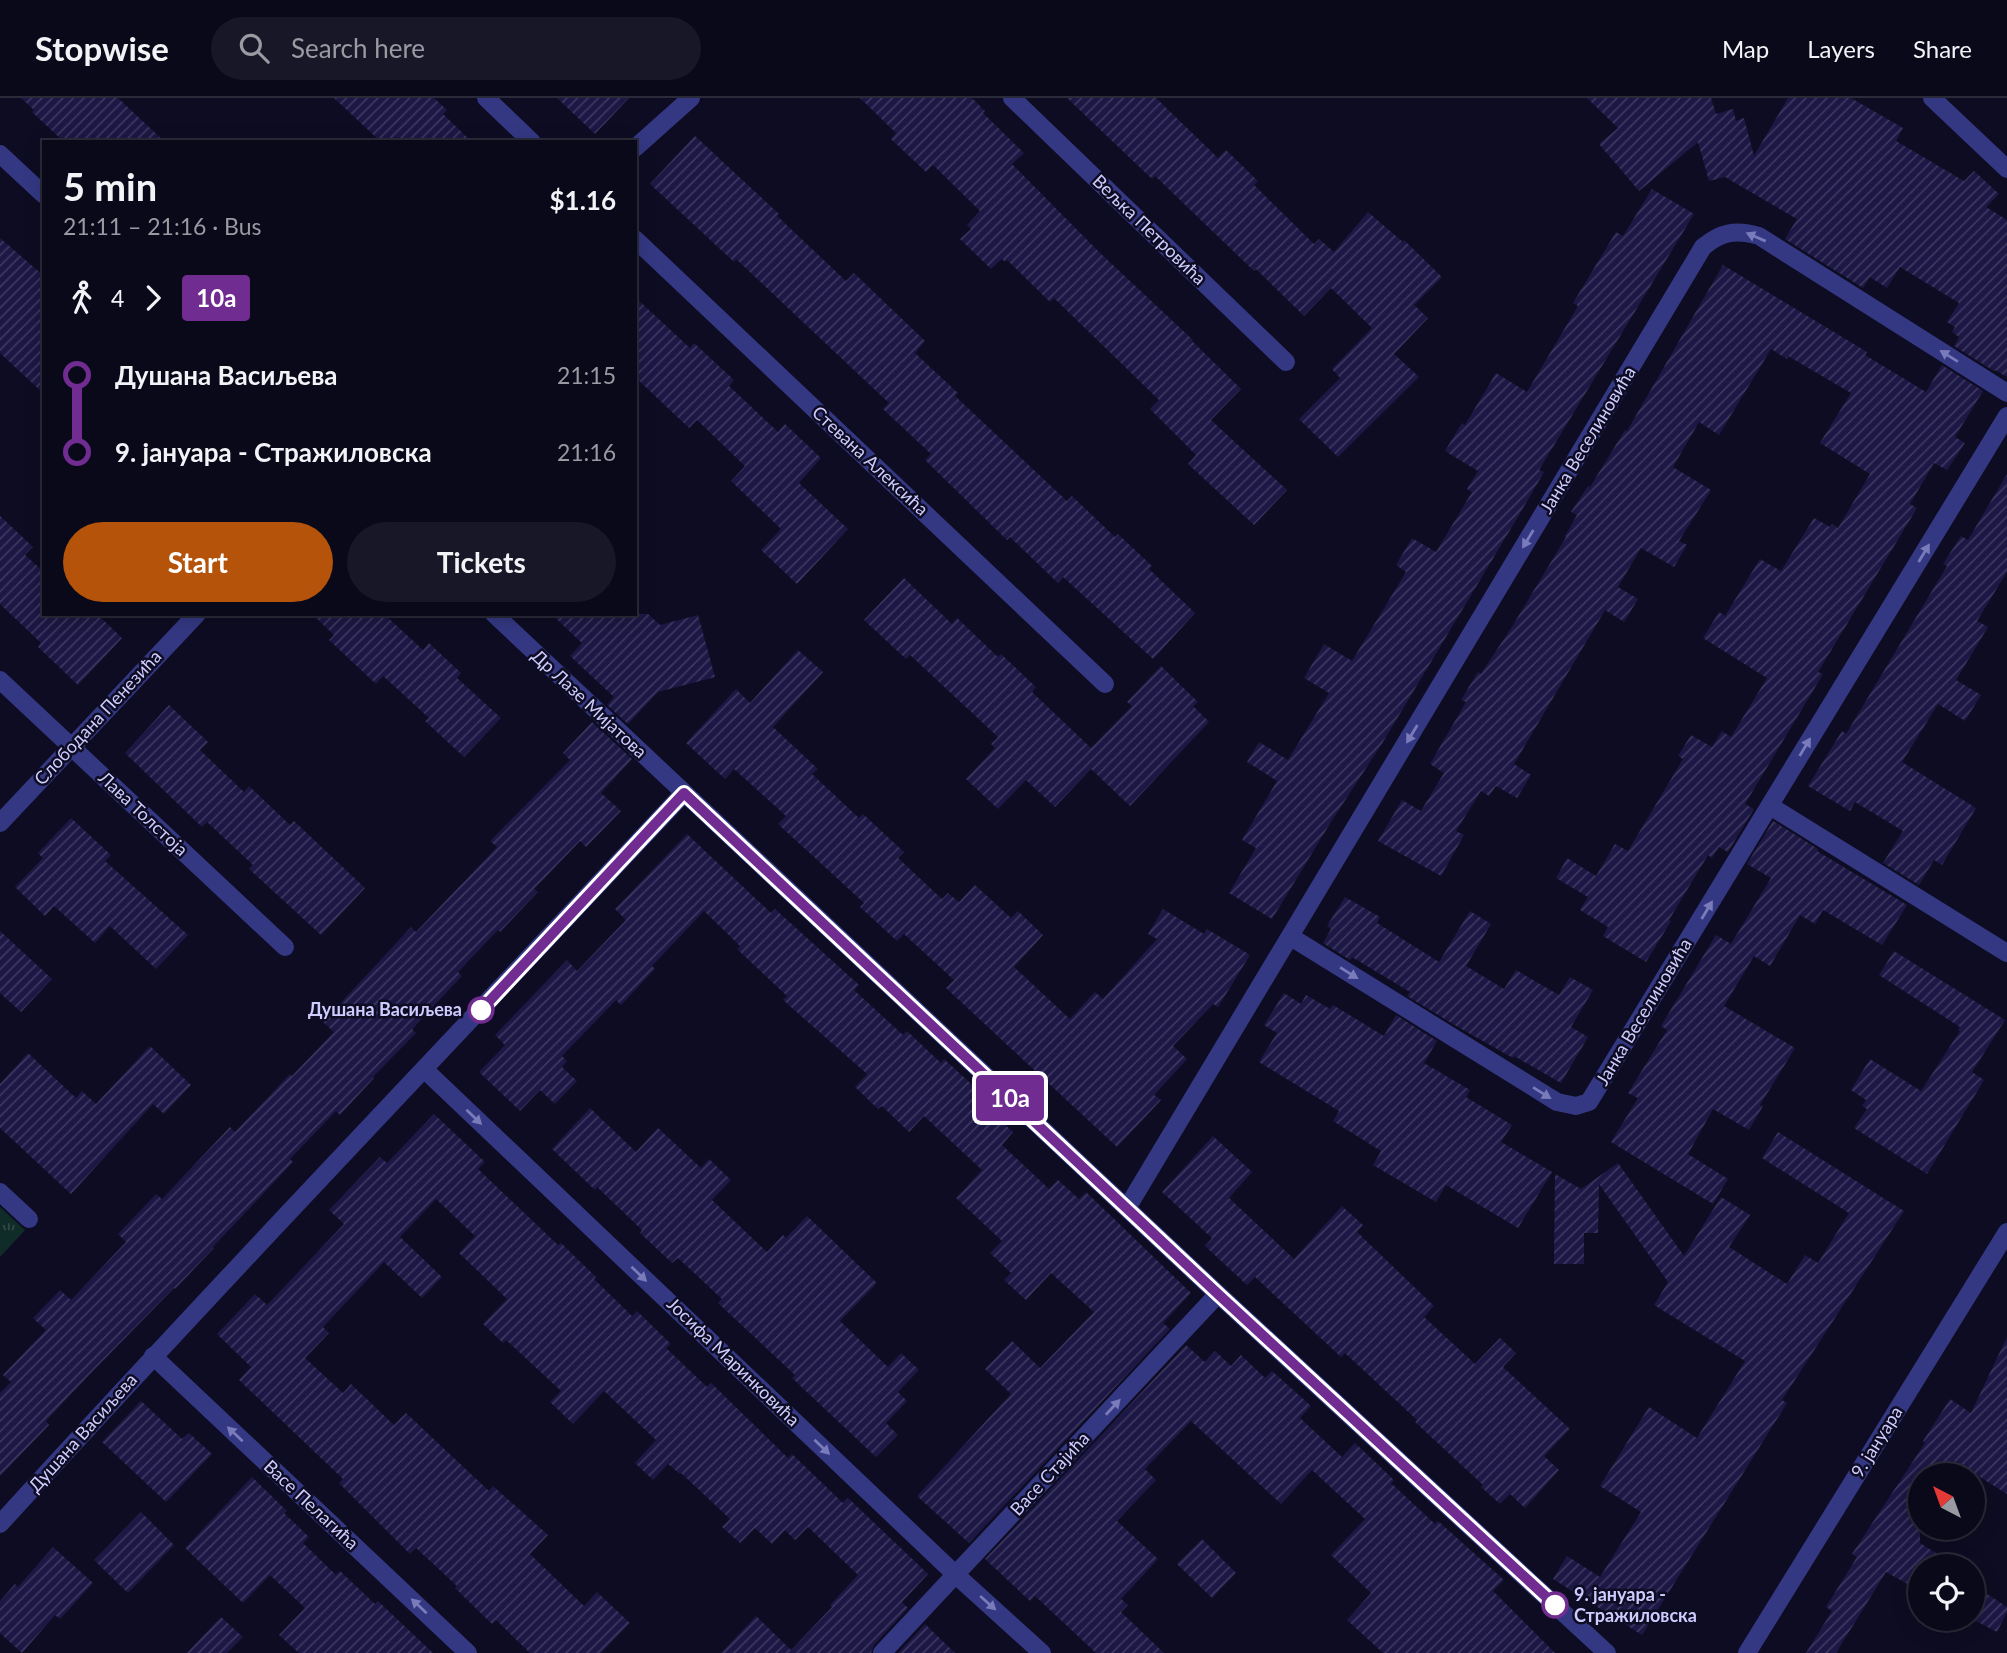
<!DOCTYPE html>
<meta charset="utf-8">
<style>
:root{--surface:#0a091a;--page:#181727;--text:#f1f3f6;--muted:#999aa2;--line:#2a2a39;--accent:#b45309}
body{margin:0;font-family:Lato,sans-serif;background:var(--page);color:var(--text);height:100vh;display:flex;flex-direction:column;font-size:26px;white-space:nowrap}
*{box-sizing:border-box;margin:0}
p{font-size:23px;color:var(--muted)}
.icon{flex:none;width:38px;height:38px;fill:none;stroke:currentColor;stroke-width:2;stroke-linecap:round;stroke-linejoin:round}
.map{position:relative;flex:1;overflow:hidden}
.side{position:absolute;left:42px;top:42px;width:595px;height:476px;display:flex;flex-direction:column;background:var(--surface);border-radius:0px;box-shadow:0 4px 18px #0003,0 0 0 2px var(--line)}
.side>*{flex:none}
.badge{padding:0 14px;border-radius:5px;font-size:24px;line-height:46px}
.needle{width:46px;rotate:319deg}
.fabs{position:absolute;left:1908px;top:1365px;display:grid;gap:14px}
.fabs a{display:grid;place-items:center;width:77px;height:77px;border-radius:50%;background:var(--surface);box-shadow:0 4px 18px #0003,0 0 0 2px var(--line);font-size:35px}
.map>.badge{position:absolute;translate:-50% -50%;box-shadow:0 0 0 4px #fff}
.legs{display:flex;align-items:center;gap:10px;height:77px;padding:0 21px;font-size:23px}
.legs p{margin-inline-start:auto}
.headline{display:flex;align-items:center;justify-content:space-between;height:119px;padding:0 21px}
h1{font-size:38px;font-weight:700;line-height:52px}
.button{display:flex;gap:14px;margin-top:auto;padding:14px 21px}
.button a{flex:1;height:80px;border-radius:42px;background:var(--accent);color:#fff;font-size:28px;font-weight:700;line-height:80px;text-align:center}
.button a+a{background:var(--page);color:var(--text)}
ul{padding:0 21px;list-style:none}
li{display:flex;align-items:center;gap:24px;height:77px;font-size:26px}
li i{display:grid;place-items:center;width:10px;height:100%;margin:0 9px;background:currentColor}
li i::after{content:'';width:18px;height:18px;margin:-9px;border:5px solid;border-radius:50%;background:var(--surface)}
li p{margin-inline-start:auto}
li:first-child i{background:linear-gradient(#0000 50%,currentColor 0)}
li:last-child i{background:linear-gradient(currentColor 50%,#0000 0)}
header{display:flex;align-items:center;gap:42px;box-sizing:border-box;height:98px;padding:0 35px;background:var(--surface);border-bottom:2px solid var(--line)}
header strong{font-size:33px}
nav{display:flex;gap:38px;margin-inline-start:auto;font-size:24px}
.search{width:490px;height:63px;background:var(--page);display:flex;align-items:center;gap:18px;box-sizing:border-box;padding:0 24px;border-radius:38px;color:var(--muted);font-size:26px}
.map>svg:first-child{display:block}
</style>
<header>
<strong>Stopwise</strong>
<div class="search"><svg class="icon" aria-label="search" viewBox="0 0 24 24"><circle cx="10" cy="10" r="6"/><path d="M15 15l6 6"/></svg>Search here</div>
<nav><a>Map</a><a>Layers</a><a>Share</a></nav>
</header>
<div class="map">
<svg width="2007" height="1555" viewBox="0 0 2007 1555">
<defs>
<pattern id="grass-tufts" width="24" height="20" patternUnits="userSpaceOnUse" patternTransform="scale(1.75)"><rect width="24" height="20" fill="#0f2c28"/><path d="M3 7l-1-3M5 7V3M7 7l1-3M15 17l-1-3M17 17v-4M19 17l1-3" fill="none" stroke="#314948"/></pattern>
<pattern id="building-hatch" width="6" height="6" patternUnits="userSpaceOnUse" patternTransform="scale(1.75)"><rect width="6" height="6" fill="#1c1744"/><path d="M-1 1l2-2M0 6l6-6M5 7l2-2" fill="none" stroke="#3c3860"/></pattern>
</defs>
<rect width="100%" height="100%" fill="#0e0c22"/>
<path fill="url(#grass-tufts)" d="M0,1109L25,1132L0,1159Z"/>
<g fill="url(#building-hatch)">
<path d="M21,0H118L165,44H64L32,14L34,12Z"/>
<path d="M334,0H434L447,12L443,16L472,44H381Z"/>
<path d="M557,0H629L595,36Z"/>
<path d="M860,0H972L985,13L983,15L1024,55L1012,66L1099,154L1193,242L1192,243L1241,291L1211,322L1287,392L1254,427L1188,366L1196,357L1150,311L1159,302L1054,200L1050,204L1007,162L1005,164L1002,161L991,171L960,141L971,131L967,127L980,113L933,67L926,74L891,41L896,35Z"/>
<path d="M1067,0H1156L1218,60L1226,52L1258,83L1254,87L1314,146L1319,141L1334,154L1368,114L1403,144L1404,142L1442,179L1414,207L1428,220L1394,256L1419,279L1338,359L1299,321L1340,280L1332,271L1372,230L1331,190L1304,218L1256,171L1254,173L1155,78L1152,81Z"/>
<path d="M1587,0H1711L1716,16L1733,11L1736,23L1744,20L1754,58L1788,0H1851L1903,30L1896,43L1964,83L1974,73L1999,96L1986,109L2007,122V279L1995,272L1994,273L1954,248L1959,239L1952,234L1955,229L1947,224L1959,205L1900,169L1887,190L1870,179L1863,190L1785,141L1797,121L1725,79L1709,83L1698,44L1639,93L1599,46L1618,30Z"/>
<path d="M695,38L779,116L777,118L846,183L854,175L925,243L915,255L958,295L955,298L1067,403L1072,398L1115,439L1118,436L1152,468L1149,471L1195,515L1153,561L1063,479L1058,485L1010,439L1007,442L925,362L931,356L883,311L889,305L736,161L734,164L650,86Z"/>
<path d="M1652,91L1694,116L1539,372L1544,374L1519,417L1383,644L1331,724L1272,821L1229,795L1256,750L1242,742L1277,683L1247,664L1259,644L1288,662L1329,595L1304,580L1324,546L1352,563L1406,474L1396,467L1412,440L1436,454L1472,394L1467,391L1478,373L1445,353L1462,325L1465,327L1496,275L1527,294L1578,208L1573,205L1616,134L1623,138Z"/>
<path d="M0,140L44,178V296L0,255Z"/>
<path d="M1723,167L1867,254L1865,257L1926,294L1942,267L1983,293L1955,339L1965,345L1947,372L1934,365L1910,406L1917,410L1818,574L1823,576L1745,706L1754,711L1728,754L1719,749L1712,760L1708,757L1669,822L1671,823L1646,864L1603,838L1608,829L1580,812L1588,799L1556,780L1567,760L1596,778L1615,746L1628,753L1683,661L1678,658L1691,637L1712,649L1722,633L1731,639L1767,580L1703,540L1719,514L1725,518L1760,461L1781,473L1814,420L1830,429L1832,426L1838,430L1870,376L1820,345L1851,295L1788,258L1787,261L1771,251L1719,337L1699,324L1673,369L1711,392L1679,443L1687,447L1674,469L1641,450L1618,489L1638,501L1624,524L1605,512L1514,666L1531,677L1517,700L1496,688L1489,698L1481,693L1456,733L1464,737L1441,778L1378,743L1402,702L1421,713L1444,675L1430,666L1466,604L1461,602L1478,574L1481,576L1513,527L1566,439L1565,438L1577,417L1571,414L1588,388L1590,389L1625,332L1627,333Z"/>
<path d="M635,199L690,250L694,245L734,282L729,288L778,334L785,326L821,360L799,385L848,431L797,486L761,452L781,431L731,383L745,368L697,322L689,330L635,279Z"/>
<path d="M2007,376V474L1977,523L1988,529L1956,582L1981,597L1965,623L1938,606L1902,664L1976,710L1942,767L1934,762L1919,787L1883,765L1903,733L1855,704L1850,713L1808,688L1842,633L1846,636L1947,468L1943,466L1961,438L1968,442Z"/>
<path d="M0,418L33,449L25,457L44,474V516H97L122,540L78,587L38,549L41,545L0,506Z"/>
<path d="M904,480L952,526L957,520L998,559L1001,556L1036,589L1032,594L1091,650L1132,608L1127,604L1161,568L1198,604L1193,608L1209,624L1130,708L1091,671L1055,709L1026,682L998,711L966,681L995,650L991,646L998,639L910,557L906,561L864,522Z"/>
<path d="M312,516H384L423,552L429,545L461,575L457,580L501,620L464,659L425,623L429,620L383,578L376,586L329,542L334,537Z"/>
<path d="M551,516H648L660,527L698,517L715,579L658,594L628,626L607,607L614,599L570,558L582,545Z"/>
<path d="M798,552L823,574L773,629L818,671L812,676L859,720L863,716L904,754L898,760L942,801L948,795L959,804L975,787L1011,820L1018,813L1043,837L1014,869L1070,921L1095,894L1103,901L1157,841L1148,836L1163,811L1204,836L1207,831L1250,857L1218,909L1213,906L1173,948L1187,961L1154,997L1161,1002L1117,1049L946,890L954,882L904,836L897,843L860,809L864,805L778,726L786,718L734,671L725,681L686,645L736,591L750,605Z"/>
<path d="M169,607L208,644L200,652L244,694L249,688L290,727L294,723L365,790L321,837L249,771L253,767L207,724L202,729L125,655Z"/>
<path d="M592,624L632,661L601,695L621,713L586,749L580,743L534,791L538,794L500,834L498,832L458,874L462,878L412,931L416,935L373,979L374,980L340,1017L336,1013L290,1061L293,1064L213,1149L214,1150L175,1191L174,1190L86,1280L46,1323L49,1327L0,1378V1295L11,1284L3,1277L46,1232L33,1220L60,1192L71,1202L126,1144L118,1136L156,1096L162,1101L230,1029L235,1034L290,976L292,978L334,934L323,924L411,829L416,834L497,749L490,743L570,662L563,655Z"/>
<path d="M71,720L111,757L105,763L188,837L156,871L110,828L95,845L54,808L45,818L15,789L43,760L38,755Z"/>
<path d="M1773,723L1818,751L1817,753L1907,807L1882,847L1823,812L1815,826L1800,817L1770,868L1754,858L1724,908L1795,950L1760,1007L1763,1008L1749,1032L1713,1011L1688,1056L1728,1081L1713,1106L1611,1044L1638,1000L1628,995L1667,932L1661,928L1716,837L1731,846L1771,780L1747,766Z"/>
<path d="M687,736L771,815L775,811L859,887L854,892L903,937L907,933L941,965L944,961L979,993L974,998L1013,1034L1002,1047L1049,1091L1058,1082L1079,1101L1086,1094L1191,1195L1163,1225L1170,1231L969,1445L917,1398L1011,1296L985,1271L1012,1243L1040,1270L1094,1214L1051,1175L1026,1202L1004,1182L1011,1175L990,1155L1002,1143L956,1100L982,1072L924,1018L909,1034L882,1008L878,1011L855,989L867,976L783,902L787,898L737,851L740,848L704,813L652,868L655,871L621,907L616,902L562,958L567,963L562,969L577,983L555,1006L540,992L520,1013L479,974L505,947L495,937L567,862L577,873L626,822L615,811Z"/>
<path d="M1345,799L1380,819L1377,825L1439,864L1470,813L1491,826L1466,868L1504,891L1516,872L1559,897L1570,879L1593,892L1571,929L1588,939L1561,985L1514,958L1513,960L1458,929L1407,898L1410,894L1352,859L1350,862L1323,845L1331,831L1327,828Z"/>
<path d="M0,833L52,881L21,914L0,895Z"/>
<path d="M1894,853L2005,922L1972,974L1984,982L1927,1076L1854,1030L1867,1011L1862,1008L1866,1002L1851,992L1870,961L1921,993L1960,933L1958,932L1960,929L1879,877Z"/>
<path d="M1284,895L1301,906L1306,897L1330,911L1333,907L1384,938L1396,917L1437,943L1424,965L1470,992L1466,999L1512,1027L1501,1044L1552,1074L1518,1130L1446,1087L1436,1104L1373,1067L1381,1053L1333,1023L1339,1013L1259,964L1277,935L1264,927Z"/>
<path d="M150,948L191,987L164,1016L153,1006L71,1096L0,1030V986L28,955L76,1000L82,993L96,1006Z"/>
<path d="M590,1010L636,1054L658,1030L701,1070L709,1061L731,1082L712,1102L767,1154L783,1137L786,1140L807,1118L877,1185L840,1223L888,1269L901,1255L919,1272L898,1294L907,1303L886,1325L898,1337L876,1359L792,1280L795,1277L718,1205L722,1201L678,1160L672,1165L640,1135L642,1132L597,1089L595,1092L552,1051Z"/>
<path d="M434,1016L485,1064L478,1071L558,1147L561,1145L596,1179L594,1181L632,1218L637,1213L671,1246L666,1250L707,1289L711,1285L788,1360L792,1356L843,1405L848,1400L928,1476L902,1504L908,1510L874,1547L871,1555H721L756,1518L791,1552L832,1509L830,1507L858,1477L808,1429L795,1442L785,1432L772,1446L755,1430L740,1445L722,1429L730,1421L681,1375L680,1376L668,1366L653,1382L635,1365L656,1342L604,1293L573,1326L550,1304L561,1293L506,1242L503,1245L483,1226L507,1201L459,1155L475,1138L436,1101L400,1139L442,1179L422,1200L384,1164L323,1229L329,1235L305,1260L343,1295L351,1286L394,1327L406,1315L489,1393L493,1388L548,1437L530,1456L584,1508L597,1494L630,1525L601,1555H530L496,1522L492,1526L455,1490L457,1488L416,1450L410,1456L339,1385L343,1381L239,1282L251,1269L217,1236L255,1196L267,1207L344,1126L329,1112L380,1059L387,1065Z"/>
<path d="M1778,1034L1904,1113L1782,1302L1787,1305L1642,1537L1553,1481L1567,1458L1600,1479L1641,1414L1600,1388L1649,1309L1697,1340L1745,1263L1654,1207L1668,1184L1599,1086L1598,1135H1584V1166H1554L1555,1076L1581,1091L1618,1065L1684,1158L1721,1099L1750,1117L1729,1149L1787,1186L1805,1157L1818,1165L1849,1115L1762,1060Z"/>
<path d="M1213,1038L1252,1074L1229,1100L1294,1161L1342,1108L1363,1127L1357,1134L1434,1208L1424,1219L1475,1266L1500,1240L1516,1255L1503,1269L1570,1331L1544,1358L1559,1372L1525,1410L1510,1396L1500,1406L1481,1389L1483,1387L1415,1324L1417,1322L1345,1255L1341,1259L1255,1179L1247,1187L1205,1148L1212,1140L1162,1094Z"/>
<path d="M2007,1239V1396L1954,1363L1945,1377H1920V1445L1957,1468H1920V1493L1886,1474L1836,1555H1806L1832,1513L1826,1509L1857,1459L1852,1456L1925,1345L1923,1343L1950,1301L1971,1315Z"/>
<path d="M1186,1247L1205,1264L1215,1253L1231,1268L1241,1257L1265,1280L1272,1273L1311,1308L1300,1320L1342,1359L1355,1345L1394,1382L1391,1385L1435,1426L1438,1423L1504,1482L1493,1493L1555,1555H1383L1347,1522L1371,1495L1331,1457L1365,1421L1312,1372L1281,1406L1191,1323L1145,1371L1156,1382L1117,1423L1158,1461L1121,1501L1128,1507L1121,1514L1164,1555H1096L1035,1498L1030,1503L985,1461Z"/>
<path d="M141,1303L182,1341L189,1335L212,1356L166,1404L102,1344Z"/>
<path d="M252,1379L287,1413L284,1415L309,1439L303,1445L336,1477L340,1473L375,1506L378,1503L433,1555H299L279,1537L305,1510L270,1477L243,1505L185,1450Z"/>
<path d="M141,1414L174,1447L128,1495L94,1462Z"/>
<path d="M1202,1441L1236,1475L1212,1500L1177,1466Z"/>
<path d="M53,1449L93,1485L60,1521L55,1517L22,1555L0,1535V1503L15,1486L18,1489Z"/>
<path d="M1972,1486L2007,1509V1514L1997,1534L1972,1521Z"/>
<path d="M221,1519L243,1539L227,1555H187Z"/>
<path d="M925,1526L955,1555H898Z"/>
</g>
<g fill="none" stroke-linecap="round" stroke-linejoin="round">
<g stroke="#343883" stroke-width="18">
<path d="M486,0L532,44"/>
<path d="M1012,0L1286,264"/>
<path d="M1932,0L2007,71"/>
<path d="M635,50L691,0"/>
<path d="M0,56L44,97"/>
<path d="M635,141L1105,586"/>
<path d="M494,516L1218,1196L1607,1555"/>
<path d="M0,582L285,849"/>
<path d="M1770,708L2007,855"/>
<path d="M0,725L197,516"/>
<path d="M1291,839L1557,1004L1576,1008L1589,1004L2007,318"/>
<path d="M425,972L956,1477L1042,1555"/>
<path d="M0,1094L29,1121"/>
<path d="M1127,1110L1703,149C1721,134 1736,131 1759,138L2007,295"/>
<path d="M153,1258L468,1555"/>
<path d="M0,1426C225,1179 456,938 684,695"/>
<path d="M882,1555L1218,1196"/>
</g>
<path stroke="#343883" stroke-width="18" d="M1747,1555L2007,1134"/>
</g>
<defs><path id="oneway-solid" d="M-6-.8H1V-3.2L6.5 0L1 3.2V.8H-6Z" transform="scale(1.75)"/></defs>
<g fill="#797bbb">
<use href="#oneway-solid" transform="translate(1756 139) rotate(-157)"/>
<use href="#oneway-solid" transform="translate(1949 258) rotate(-148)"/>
<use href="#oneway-solid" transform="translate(1528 441) rotate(121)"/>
<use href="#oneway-solid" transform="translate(1924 455) rotate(-59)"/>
<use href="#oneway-solid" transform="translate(1412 636) rotate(121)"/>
<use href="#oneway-solid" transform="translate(1805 649) rotate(-59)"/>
<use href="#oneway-solid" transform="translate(1707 812) rotate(-59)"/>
<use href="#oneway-solid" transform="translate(1349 875) rotate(32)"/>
<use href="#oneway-solid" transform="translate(1542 995) rotate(32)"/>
<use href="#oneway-solid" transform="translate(474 1019) rotate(44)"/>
<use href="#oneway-solid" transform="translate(639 1176) rotate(44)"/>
<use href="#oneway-solid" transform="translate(1113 1309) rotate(-47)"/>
<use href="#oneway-solid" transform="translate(235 1336) rotate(-137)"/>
<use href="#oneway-solid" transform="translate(822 1349) rotate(44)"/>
<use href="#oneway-solid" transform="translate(988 1505) rotate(42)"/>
<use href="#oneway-solid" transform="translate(419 1508) rotate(-137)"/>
</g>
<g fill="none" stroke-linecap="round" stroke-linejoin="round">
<g stroke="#fff" stroke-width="16">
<path id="line-1" d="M481,912L684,695L1218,1196L1555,1507"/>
</g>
<use href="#line-1" stroke="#702c91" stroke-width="10"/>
</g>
<g fill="#fff" stroke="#702c91" stroke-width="3.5">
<circle cx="481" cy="912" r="12"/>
<circle cx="1555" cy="1507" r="12"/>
</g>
<g text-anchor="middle" stroke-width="5" stroke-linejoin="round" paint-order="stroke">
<g font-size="18" fill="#ceccff" stroke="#0e0c22">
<text transform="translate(1149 132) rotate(44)" y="6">Вељка Петровића</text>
<text transform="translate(1588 342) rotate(-59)" y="6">Јанка Веселиновића</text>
<text transform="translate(870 363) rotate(43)" y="6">Стевана Алексића</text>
<text transform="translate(589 606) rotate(43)" y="6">Др Лазе Мијатова</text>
<text transform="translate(98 620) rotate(-47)" y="6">Слободана Пенезића</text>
<text transform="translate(143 716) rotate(43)" y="6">Лава Толстоја</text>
<text transform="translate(1644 914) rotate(-59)" y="6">Јанка Веселиновића</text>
<text transform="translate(733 1264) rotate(44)" y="6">Јосифа Маринковића</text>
<text transform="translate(83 1335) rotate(-48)" y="6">Душана Васиљева</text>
<text transform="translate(1877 1344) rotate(-58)" y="6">9. јануара</text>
<text transform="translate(1050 1376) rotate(-47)" y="6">Васе Стајића</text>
<text transform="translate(311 1407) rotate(43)" y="6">Васе Пелагића</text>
</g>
<g font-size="18" font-weight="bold" fill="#ceccff" stroke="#0e0c22" text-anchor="end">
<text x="462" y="918">Душана Васиљева</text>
<text x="1574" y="1503" text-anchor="start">9. јануара -<tspan x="1574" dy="21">Стражиловска</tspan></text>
</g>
</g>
</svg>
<div class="fabs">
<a><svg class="needle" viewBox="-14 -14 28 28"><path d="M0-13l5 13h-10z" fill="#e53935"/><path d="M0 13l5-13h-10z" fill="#999aa2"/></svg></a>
<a><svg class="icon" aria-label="locate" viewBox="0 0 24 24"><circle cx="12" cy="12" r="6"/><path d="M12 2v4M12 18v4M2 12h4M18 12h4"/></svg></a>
</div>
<b class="badge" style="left:1010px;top:1000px;background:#702c91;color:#fff">10а</b>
<section class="side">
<div class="headline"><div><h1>5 min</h1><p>21:11 – 21:16 · Bus</p></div><b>$1.16</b></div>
<div class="legs"><svg class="icon" aria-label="walk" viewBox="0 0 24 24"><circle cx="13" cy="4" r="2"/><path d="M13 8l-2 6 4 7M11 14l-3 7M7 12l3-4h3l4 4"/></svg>4<svg class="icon" aria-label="forward" viewBox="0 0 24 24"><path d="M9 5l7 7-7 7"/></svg><b class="badge" style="background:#702c91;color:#fff">10а</b></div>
<ul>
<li><i style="color:#702c91"></i><b>Душана Васиљева</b><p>21:15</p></li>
<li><i style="color:#702c91"></i><b>9. јануара - Стражиловска</b><p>21:16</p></li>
</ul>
<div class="button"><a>Start</a><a>Tickets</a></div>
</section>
</div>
